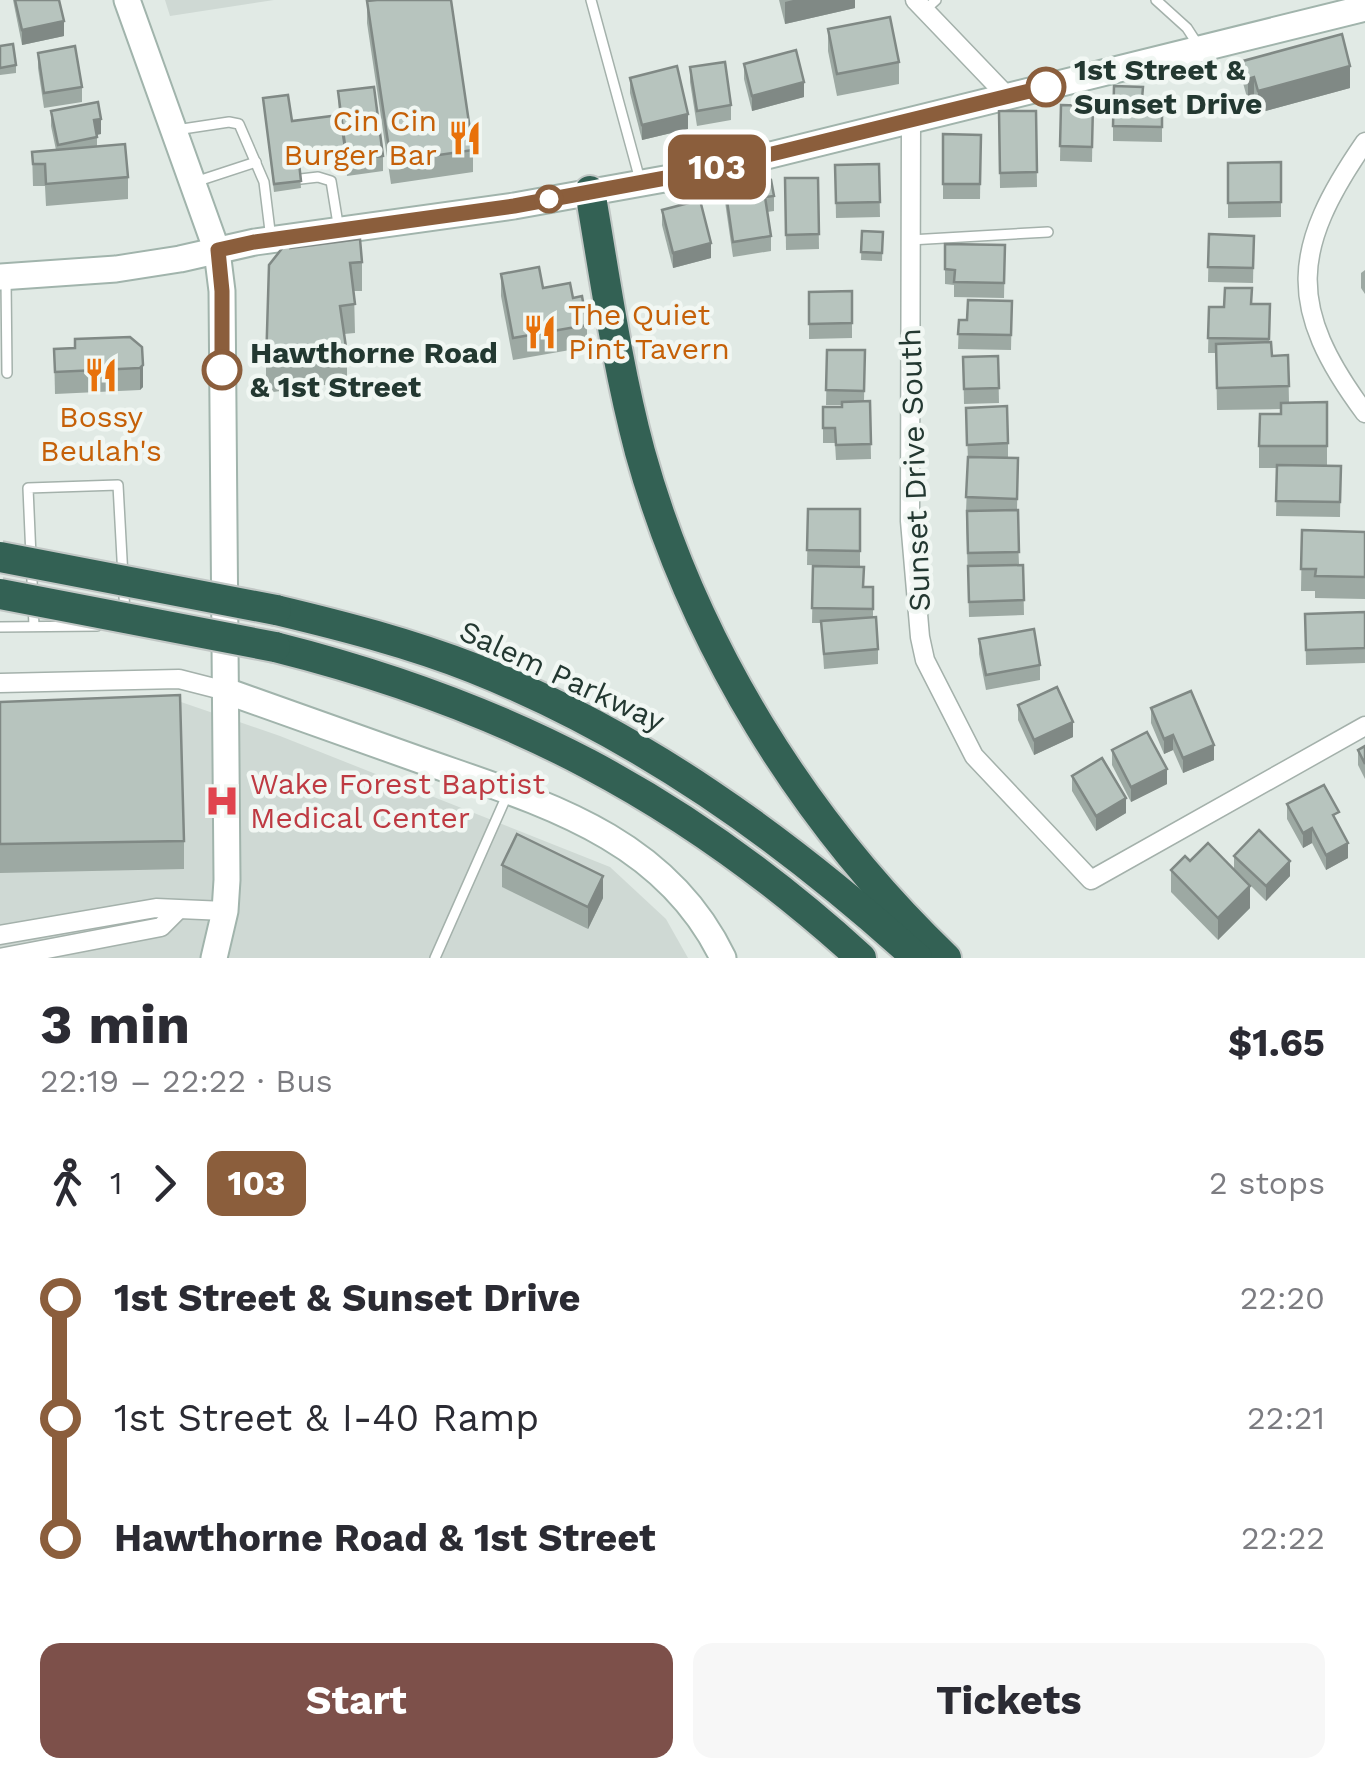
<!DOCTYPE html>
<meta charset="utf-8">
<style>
:root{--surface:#fff;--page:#f7f7f7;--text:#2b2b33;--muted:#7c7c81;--accent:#7d504a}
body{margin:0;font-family:"Work Sans",sans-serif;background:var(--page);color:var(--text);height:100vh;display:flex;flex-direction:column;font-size:38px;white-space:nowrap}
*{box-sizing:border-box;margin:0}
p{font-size:32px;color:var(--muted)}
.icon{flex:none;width:55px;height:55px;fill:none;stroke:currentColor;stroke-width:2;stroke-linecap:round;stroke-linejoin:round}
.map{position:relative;height:958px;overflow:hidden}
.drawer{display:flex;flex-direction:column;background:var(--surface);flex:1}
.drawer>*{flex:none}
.badge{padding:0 20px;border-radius:15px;font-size:35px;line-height:65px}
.map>.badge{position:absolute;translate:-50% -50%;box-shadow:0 0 0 5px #fff}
.legs{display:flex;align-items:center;gap:15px;height:110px;padding:0 40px;font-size:32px}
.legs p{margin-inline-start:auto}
.summary{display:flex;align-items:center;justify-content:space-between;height:170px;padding:0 40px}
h1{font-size:55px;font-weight:700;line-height:75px}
.primary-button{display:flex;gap:20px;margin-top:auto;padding:20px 40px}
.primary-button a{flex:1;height:115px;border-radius:20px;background:var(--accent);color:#fff;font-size:40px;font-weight:700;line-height:115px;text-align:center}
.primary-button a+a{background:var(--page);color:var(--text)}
ul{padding:0 40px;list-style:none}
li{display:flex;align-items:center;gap:35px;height:120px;font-size:38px}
li i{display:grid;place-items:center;width:15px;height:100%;margin:0 12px;background:currentColor}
li i::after{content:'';width:25px;height:25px;margin:-12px;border:8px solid;border-radius:50%;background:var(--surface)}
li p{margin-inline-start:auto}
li:first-child i{background:linear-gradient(#0000 50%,currentColor 0)}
li:last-child i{background:linear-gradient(currentColor 50%,#0000 0)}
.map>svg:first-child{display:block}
</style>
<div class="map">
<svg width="1365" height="958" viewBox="0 0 1365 958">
<rect width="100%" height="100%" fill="#e1eae5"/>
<g fill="#cfd9d4">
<path d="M165,0H274L170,16Z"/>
<path d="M181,702L280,736L610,867L666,919L688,958H0V709Z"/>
</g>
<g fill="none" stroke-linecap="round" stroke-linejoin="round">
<g stroke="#a4b1ab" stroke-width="12">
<g id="lane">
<path d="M591,0L640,180"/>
<path d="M1156,0L1187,28L1198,45"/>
<path d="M925,10L936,0"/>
<path d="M176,130L229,122L239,124L264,182L271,239"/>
<path d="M292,180L318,177L331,181L339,230"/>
<path d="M195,182L256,162"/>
<path d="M910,240L1048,232"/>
<path d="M6,280L7,373"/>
<path d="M34,626L28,488L118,485L125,614"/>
<path d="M0,627L97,626"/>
<path d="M435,958L508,793"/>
</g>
</g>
<g stroke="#a4b1ab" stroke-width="21">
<g id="street">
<path d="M915,0L1007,96"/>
<path d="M911,120L910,521L920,637L925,660L974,756L1091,880L1365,726"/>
<path d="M1365,142C1291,249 1286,307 1365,413"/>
<path d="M0,683L179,679L226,691"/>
<path d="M0,935L156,908L225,911"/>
<path d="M0,958L161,927L177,911"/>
</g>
</g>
<g stroke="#a1b4ac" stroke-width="29">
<g id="secondary">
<path d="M127,0L217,251L222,291L227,880L225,911L214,958"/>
<path d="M0,277L116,269L180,259L255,242L514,206L698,173L1365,8"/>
<path d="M226,691C290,714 355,737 420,760C539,802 664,835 723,958"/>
</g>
</g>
<g stroke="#c1c7c5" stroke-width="34">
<g id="highway">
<path d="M590,191C605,278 617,366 640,452C693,643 803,821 946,958"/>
<path d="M276,610C343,626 409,643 473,668C641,735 784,838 917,958"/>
<path d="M275,647C506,705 684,797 861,958"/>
</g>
</g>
<use href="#lane" stroke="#fff" stroke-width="9"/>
<use href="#street" stroke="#fff" stroke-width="18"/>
<use href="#secondary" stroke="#fff" stroke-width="25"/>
<use href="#highway" stroke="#336154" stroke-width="30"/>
<g stroke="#c1c7c5" stroke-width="34" stroke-linecap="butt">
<g id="highway-bridge">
<path d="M0,557L276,610"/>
<path d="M0,594L275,647"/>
</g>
</g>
<use href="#highway-bridge" stroke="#336154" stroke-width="30"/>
</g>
<g fill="#9da9a3">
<path d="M13,0H59L64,36L22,45Z"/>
<path d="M779,0H855V8L785,24Z"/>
<path d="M367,1L473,150V172L391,184L367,23Z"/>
<path d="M828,29L899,62V84L837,96L828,51Z"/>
<path d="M0,46L16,65V73L0,75Z"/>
<path d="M38,53L82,87V102L44,108L38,68Z"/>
<path d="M1243,61L1350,88L1258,113L1254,99L1248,101L1243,83Z"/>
<path d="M744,64L804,97L752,111L744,79Z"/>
<path d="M690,67L731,105V120L697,126L690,82Z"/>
<path d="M630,78L688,129L642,140L630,93Z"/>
<path d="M338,91L383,156V171L347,176L344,156L299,162L301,188L274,192L263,98L292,121L339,115Z"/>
<path d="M1142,99L1162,100V142L1113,141V126Z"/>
<path d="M1061,105L1093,106L1092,162L1060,161Z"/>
<path d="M51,111L101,134L97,135V147L128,177V199L46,206L45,186H33L32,152L56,150L51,126Z"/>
<path d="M999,111H1036L1037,187L1000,188Z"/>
<path d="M943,134L981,135L980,199H943Z"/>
<path d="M1281,162V217L1228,218V163Z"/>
<path d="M879,164L880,217L836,218L835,165Z"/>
<path d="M785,178H818L819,249L786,250Z"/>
<path d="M725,187L774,196V211L767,212L771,236V251L733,257L725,202Z"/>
<path d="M662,210L711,258L673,268L662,225Z"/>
<path d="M862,231L883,232L882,261L861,260Z"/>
<path d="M1209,234L1254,236L1253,283L1208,282Z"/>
<path d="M945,244L1005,245L1004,298L954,297V285L945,284Z"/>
<path d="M294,248L362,262V291H354L355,333L344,334L347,354V382L266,393V365Z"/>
<path d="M1365,270V294L1361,288V273Z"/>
<path d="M501,274L573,298L587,325V347L513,360L501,296Z"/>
<path d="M852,291V338L809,339V292Z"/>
<path d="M1012,301L1011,350L958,349L959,320H967Z"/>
<path d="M1252,304H1270L1269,342L1272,356L1288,355L1289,402H1327V465L1341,466L1340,517L1276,516L1277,468H1259V446L1281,414V409L1217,410L1216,353H1208L1209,307H1224Z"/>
<path d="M142,347L143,387L140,390L55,394L54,349Z"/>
<path d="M827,350H865L864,401H870L871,459L836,460L835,443H823V407H842V405H826Z"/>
<path d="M998,356L999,403L964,404L963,357Z"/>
<path d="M966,408L1008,443V458H1018L1017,510L1019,565H1023L1024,615L969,617L966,512L968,460Z"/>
<path d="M808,509H860V566L807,565Z"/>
<path d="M1302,530L1365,532V599L1315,598V591H1301Z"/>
<path d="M813,566L864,587H873V617L878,649V664L824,669L821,623H812Z"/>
<path d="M1365,612V663L1306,665L1305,614Z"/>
<path d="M979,639L1040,665V680L986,690L979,654Z"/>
<path d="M0,702L184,841V869L0,873Z"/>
<path d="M1018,705L1073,737L1034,755L1018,720Z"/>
<path d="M1151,708L1214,760L1183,773L1173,750L1164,754L1151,723Z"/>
<path d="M1365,746V779L1358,765V750Z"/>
<path d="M1112,750L1167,784L1131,802L1112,765Z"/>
<path d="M1072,776L1126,813L1096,831L1072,791Z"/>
<path d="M1287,804L1339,827L1348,858L1326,870L1312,843L1303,848L1287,819Z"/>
<path d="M1234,856L1290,876L1266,901L1242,877L1250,908L1218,940L1171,892V870L1190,861L1234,870Z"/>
<path d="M502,865L603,898L588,929L502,887Z"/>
</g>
<g fill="#808985">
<path d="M793,0H855V8L785,24V2Z"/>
<path d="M64,21V36L22,45V30Z"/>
<path d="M1350,66V88L1258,113V91Z"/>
<path d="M1254,77V99L1248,101V79Z"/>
<path d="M804,82V97L752,111V96Z"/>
<path d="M688,114V129L642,140V125Z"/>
<path d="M101,119V134L94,135V120Z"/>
<path d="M711,243V258L673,268V253Z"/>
<path d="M143,365V387L140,390V368Z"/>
<path d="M1073,722V737L1034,755V740Z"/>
<path d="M1173,735V750L1164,754V739Z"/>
<path d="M1214,745V760L1183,773V758Z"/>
<path d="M1167,769V784L1131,802V787Z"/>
<path d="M1126,798V813L1096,831V816Z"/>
<path d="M1312,828V843L1303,848V833Z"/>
<path d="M1348,843V858L1326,870V855Z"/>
<path d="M1290,861V876L1266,901V886Z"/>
<path d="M603,876V898L588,929V907Z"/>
<path d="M1250,886V908L1218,940V918Z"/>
</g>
<g fill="#b7c4be" stroke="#808985" stroke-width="2.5">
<path d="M15,0H59L64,21L22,30Z"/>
<path d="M377,0H451L473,150L391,162L367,1Z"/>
<path d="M890,17L899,62L837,74L828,29Z"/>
<path d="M1342,34L1350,66L1258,91L1254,77L1248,79L1243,61Z"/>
<path d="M13,44L16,65L0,68V46Z"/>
<path d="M75,46L82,87L44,93L38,53Z"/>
<path d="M796,50L804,82L752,96L744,64Z"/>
<path d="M725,62L731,105L697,111L690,67Z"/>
<path d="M677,66L688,114L642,125L630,78Z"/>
<path d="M1114,86L1143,87L1142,99L1162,100V127L1113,126Z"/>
<path d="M374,87L383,156L347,161L338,91Z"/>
<path d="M288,95L292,121L340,115L345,148L298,154L301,181L274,184L263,98Z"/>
<path d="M98,102L101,119L94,120L97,137L58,145L51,111Z"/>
<path d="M1061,105L1093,106L1092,147L1060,146Z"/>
<path d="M999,111H1036L1037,172L1000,173Z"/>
<path d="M943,134L981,135L980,184H943Z"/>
<path d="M125,144L128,177L46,184L45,164H33L32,152Z"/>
<path d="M1281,162V202L1228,203V163Z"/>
<path d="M879,164L880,202L836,203L835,165Z"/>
<path d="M785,178H818L819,234L786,235Z"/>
<path d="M771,180L774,196L765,197L771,236L733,242L725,187Z"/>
<path d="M700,200L711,243L673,253L662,210Z"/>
<path d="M862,231L883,232L882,253L861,252Z"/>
<path d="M1209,234L1254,236L1253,268L1208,267Z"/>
<path d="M360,239L362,262L350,263L355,304L340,306L347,354L266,365L269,265L287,242H294L291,248Z"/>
<path d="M945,244L1005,245L1004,283L954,282L955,270L945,269Z"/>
<path d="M539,267L543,288L570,283L573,298L582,296L587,325L513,338L501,274Z"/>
<path d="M1225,288H1252L1251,304H1270L1269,339L1208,338L1209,307H1224Z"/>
<path d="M852,291V323L809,324V292Z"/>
<path d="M968,300L1012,301L1011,335L958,334L959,320H967Z"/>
<path d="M130,337L142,347L143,365L140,368L55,372L54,349L75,348V339Z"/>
<path d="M1271,342L1272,356L1288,355L1289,386L1217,388L1216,344Z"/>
<path d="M827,350H865L864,391L826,390Z"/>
<path d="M998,356L999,388L964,389L963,357Z"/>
<path d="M870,401L871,444L836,445L835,428H823V407H842V402Z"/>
<path d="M1327,402V446H1259L1260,414H1281V403Z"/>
<path d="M1007,406L1008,443L967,445L966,408Z"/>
<path d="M968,457L1018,458L1017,499L966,497Z"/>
<path d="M1277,465L1341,466L1340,502L1276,501Z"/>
<path d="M808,509H860V551L807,550Z"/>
<path d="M1018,510L1019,552L968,553L967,511Z"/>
<path d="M1302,530L1365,532V577L1315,576L1316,569H1301Z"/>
<path d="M1023,565L1024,600L969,602L968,566Z"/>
<path d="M813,566L864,567L863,587H873V609L812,608Z"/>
<path d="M1365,612V648L1306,650L1305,614Z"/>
<path d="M876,617L878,649L824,654L821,621Z"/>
<path d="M1034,629L1040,665L986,675L979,639Z"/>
<path d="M1057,687L1073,722L1034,740L1018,705Z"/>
<path d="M1191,691L1214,745L1183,758L1173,735L1164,739L1151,708Z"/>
<path d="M180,695L184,841L0,844V702Z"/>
<path d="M1147,732L1167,769L1131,787L1112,750Z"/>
<path d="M1365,746V764L1358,750Z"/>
<path d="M1102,758L1126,798L1096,816L1072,776Z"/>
<path d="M1324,785L1339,812L1333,815L1348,843L1326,855L1312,828L1303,833L1287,804Z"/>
<path d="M1259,830L1290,861L1266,886L1234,856Z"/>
<path d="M517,834L603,876L588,907L502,865Z"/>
<path d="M1208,843L1250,886L1218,918L1171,870L1185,856L1190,861Z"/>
</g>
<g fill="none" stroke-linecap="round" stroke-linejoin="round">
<g stroke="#fff" stroke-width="22">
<path id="line-1" d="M222,370V291L218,250L254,242L514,206L698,172L1046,87"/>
</g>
<use href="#line-1" stroke="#8b5e3c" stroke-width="15"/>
</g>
<defs>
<g id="restaurant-bare" transform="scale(2.7)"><path d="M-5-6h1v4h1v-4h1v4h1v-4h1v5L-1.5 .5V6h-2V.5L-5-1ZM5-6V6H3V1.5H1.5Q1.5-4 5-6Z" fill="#e8710a" stroke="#f1f7f3" stroke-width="2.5" paint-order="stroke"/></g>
<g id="hospital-bare" transform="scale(2.7)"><path d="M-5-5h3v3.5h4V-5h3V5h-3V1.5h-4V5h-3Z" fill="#e0444e" stroke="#f1f7f3" stroke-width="2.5" paint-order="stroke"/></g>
</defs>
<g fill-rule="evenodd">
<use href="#restaurant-bare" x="465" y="138"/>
<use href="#restaurant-bare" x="540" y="332"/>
<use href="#restaurant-bare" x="101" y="375"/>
<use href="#hospital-bare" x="222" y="801"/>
</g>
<g fill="#fff" stroke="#8b5e3c" stroke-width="5">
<circle cx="1046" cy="87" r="18"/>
<circle cx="549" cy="199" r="12"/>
<circle cx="222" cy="370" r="18"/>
</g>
<g text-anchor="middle" stroke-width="9" stroke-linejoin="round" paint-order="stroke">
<g font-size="30" font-weight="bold" fill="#233831" stroke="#f1f7f3" text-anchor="start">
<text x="1074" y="80">1st Street &amp;<tspan x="1074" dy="34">Sunset Drive</tspan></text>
<text x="250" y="363">Hawthorne Road<tspan x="250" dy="34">&amp; 1st Street</tspan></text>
</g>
<g font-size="30" fill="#c56008" stroke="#f1f7f3" text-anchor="end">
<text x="437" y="131">Cin Cin<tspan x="437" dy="34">Burger Bar</tspan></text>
<text x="568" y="325" text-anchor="start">The Quiet<tspan x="568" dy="34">Pint Tavern</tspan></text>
<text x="101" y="427" text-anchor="middle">Bossy<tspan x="101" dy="34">Beulah's</tspan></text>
</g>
<g font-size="30" fill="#233831" stroke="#f1f7f3">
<text transform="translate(915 470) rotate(-92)" y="10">Sunset Drive South</text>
<text transform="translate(562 676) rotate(25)" y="10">Salem Parkway</text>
</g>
<g font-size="30" fill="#be3a42" stroke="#f1f7f3" text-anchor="start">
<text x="250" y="794">Wake Forest Baptist<tspan x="250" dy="34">Medical Center</tspan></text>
</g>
</g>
</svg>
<b class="badge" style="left:717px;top:167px;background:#8b5e3c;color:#fff">103</b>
</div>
<section class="drawer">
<div class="summary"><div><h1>3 min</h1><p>22:19 – 22:22 · Bus</p></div><b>$1.65</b></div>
<div class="legs"><svg class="icon" aria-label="walk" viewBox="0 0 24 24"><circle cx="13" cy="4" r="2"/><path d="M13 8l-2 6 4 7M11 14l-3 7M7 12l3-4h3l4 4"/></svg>1<svg class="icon" aria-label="forward" viewBox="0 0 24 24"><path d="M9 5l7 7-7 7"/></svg><b class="badge" style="background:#8b5e3c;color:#fff">103</b><p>2 stops</p></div>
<ul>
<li><i style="color:#8b5e3c"></i><b>1st Street &amp; Sunset Drive</b><p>22:20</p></li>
<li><i style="color:#8b5e3c"></i><span>1st Street &amp; I-40 Ramp</span><p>22:21</p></li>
<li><i style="color:#8b5e3c"></i><b>Hawthorne Road &amp; 1st Street</b><p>22:22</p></li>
</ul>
<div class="primary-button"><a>Start</a><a>Tickets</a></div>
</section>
